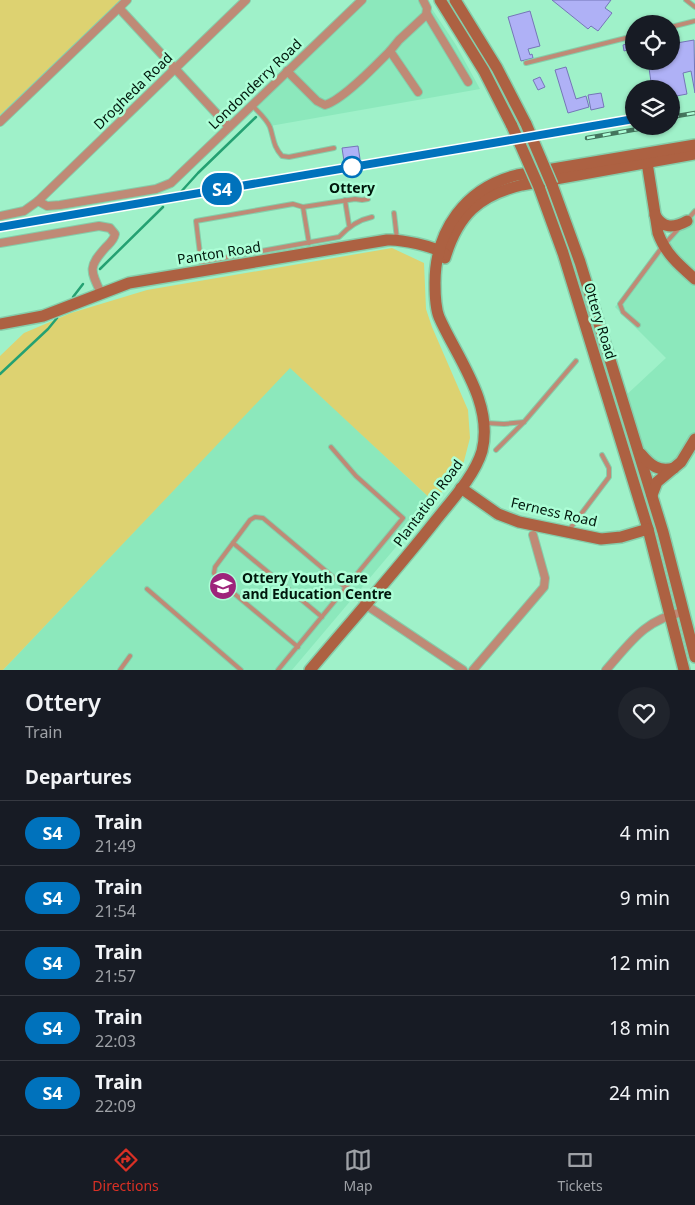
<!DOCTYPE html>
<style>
:root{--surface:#171b24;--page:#20242c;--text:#f1f3f6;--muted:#9ea1a6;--line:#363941;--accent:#d93025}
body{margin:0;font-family:"Noto Sans",sans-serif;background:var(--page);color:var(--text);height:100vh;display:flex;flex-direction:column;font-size:19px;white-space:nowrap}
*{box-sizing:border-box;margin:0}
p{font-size:16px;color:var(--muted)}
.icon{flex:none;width:28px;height:28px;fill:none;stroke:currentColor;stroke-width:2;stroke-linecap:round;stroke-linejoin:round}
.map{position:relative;height:670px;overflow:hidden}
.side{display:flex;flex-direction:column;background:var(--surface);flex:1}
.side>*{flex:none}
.badge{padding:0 10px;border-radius:16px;font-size:18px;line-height:32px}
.controls{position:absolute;left:625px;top:15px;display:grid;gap:10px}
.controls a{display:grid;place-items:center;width:55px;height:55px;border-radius:50%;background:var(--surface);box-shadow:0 1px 4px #0004;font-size:25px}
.map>.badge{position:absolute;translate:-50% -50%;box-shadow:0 0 0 2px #fff}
h2{padding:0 25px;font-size:19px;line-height:45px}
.round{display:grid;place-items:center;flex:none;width:52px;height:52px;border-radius:26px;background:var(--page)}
.headline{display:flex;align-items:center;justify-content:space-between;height:85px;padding:0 25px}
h1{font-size:24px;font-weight:600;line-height:38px}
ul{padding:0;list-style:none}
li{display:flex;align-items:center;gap:15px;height:65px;padding:0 25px;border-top:1px solid var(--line)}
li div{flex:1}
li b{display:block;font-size:19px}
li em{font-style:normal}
li .badge{min-width:55px;font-weight:700;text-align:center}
.dock{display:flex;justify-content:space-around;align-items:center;height:70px;border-top:1px solid var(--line);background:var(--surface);font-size:14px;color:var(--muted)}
.dock a{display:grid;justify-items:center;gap:2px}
.dock .active{color:var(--accent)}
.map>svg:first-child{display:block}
</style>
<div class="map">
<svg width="695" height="670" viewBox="0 0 695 670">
<rect width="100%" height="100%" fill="#9ff1c9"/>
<g fill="#8ce8bc">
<path d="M362,0H426L456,45L480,89L270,126L252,106Z"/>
<path d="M695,212V439L676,467L647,461L622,399L666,358L615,307Z"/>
<path d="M290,367L434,502L292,670H3Z"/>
</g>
<g fill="#ddd271">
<path d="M0,0H121L0,115Z"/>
<path d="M392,248L424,263L426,309L432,327L468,410L470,438L463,465L434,502L290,368L3,670H0V356L24,333L71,313L147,290Z"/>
</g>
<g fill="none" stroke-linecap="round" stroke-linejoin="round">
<g stroke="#24a172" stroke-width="2.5">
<path d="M179,194L198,173L256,117"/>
<path d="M100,269L163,207"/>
<path d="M73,297L83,284"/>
<path d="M0,374L48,329L57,318"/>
</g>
</g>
<g fill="#afb1f6" stroke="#7576b7">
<path d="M552,0H611L605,8L612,13L598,31L591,26L588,29Z"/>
<path d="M530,11L540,46L528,49L530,55L532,54L533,58L521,61L508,17Z"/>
<path d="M694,40L695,93L691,71L683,73L687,94L671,97V89H652L648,61H671V44Z"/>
<path d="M634,42V48L624,51L623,45Z"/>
<path d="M566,67L576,99L586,96L589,107L568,113L555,70Z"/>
<path d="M540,77L545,87L538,90L533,80Z"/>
<path d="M601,93L604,107L591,110L588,95Z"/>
<path d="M358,146L360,159L344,161L342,148Z"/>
</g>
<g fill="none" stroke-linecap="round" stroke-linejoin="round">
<g stroke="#86ceab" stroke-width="6">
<g id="lane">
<path d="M686,0L695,7"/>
<path d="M671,27L695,21"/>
<path d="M526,63L634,36"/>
<path d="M252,105C258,112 266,118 270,127C274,139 273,146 282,156L289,157L334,148"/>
<path d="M368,199L362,200L355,199L303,207L293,204L196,221L201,262L339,237C348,227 358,220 372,217"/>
<path d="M345,200L349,225"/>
<path d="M303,207L309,243"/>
<path d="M394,213L397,239"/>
<path d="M688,219L695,211"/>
<path d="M638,325L623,312L620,304L663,246L680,227"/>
<path d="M486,423L504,424L524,422"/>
<path d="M496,450L524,422L576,361"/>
<path d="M569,530L609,477V468L602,455"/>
<path d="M233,543L322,617"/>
<path d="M147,589L241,670"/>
<path d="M298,647L218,580L214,573L215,567L250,520L255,517L263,518L364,603"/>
<path d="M120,670L130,656"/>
<path d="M278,670L403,518L356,476L331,447"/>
</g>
</g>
<g stroke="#86ceab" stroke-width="10">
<g id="street">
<path d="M119,8L229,127"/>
<path d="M427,14L468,82"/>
<path d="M287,71L317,101L325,105C343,100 376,65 390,51"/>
<path d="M418,92L390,51L399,40L426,15L427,8L423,0"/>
<path d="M0,122L127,0"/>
<path d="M38,201L47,206L60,205L156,189L171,183L362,0"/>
<path d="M0,216L24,211L38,201L246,0"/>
<path d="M0,243L99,226L110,228L115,234C114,240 110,243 106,247C88,267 90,270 101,293"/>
<path d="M366,605L463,670"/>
<path d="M473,670L544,587L545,578L533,535"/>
<path d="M606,670C631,642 644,620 683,612"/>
</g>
</g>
<g stroke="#86ceab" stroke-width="14">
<g id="secondary">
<path d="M440,0L484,71L512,126"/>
<path d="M455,0L497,68L526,124"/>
<path d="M646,156L658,233C665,253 679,265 695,279"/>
<path d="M552,185L580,262L663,532L695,657"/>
<path d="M539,187L563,253L648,529L684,670"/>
<path d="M655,215C663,229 674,228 687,221"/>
<path d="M445,258C458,215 479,195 522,185L695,154"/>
<path d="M0,324L43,316L129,283L387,240C400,239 434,246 445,254"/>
<path d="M641,454C651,466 659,472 674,468"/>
<path d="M461,488L498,514L519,522L601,539L621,537L648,529"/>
<path d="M652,495L657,482L681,462L695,439"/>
<path d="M310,670C352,620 396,571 436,520C452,500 475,475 482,451C494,403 457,358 439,317C435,307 435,294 435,283C435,231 465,188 517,175L695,145"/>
</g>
</g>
<use href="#lane" stroke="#bf8a76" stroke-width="4"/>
<use href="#street" stroke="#bf8a76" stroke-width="8"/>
<use href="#secondary" stroke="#ad6142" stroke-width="11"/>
<g stroke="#44755d" stroke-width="4.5">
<g id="rail">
<path d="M671,117L695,113"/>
<path d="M587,138L655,126"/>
<path d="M0,227L634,119"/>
</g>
</g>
<use href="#rail" stroke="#acfed6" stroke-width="2.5" stroke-dasharray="8" stroke-linecap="butt"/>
<g stroke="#86ceab" stroke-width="14" stroke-linecap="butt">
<g id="secondary-bridge">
<path d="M526,124L552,185"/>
<path d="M512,126L539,187"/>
</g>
</g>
<use href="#secondary-bridge" stroke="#ad6142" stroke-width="11"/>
</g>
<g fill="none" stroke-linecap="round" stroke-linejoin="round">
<g stroke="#fff" stroke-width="11">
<path id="line" d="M0,227L634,119"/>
</g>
<use href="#line" stroke="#0072bc" stroke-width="8"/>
</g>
<defs>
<g id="school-disc" transform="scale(1.4375)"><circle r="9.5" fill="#9e247b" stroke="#acfed6"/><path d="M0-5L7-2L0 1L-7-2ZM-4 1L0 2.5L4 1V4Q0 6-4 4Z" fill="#fff"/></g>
</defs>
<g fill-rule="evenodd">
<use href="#school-disc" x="223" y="586"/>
</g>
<circle fill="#fff" stroke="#0072bc" stroke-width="2.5" cx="352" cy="167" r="10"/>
<g text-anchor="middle" stroke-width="5" stroke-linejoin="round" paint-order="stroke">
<g font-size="14" fill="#00170c" stroke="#acfed6">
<text transform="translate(255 84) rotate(-44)" y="5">Londonderry Road</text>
<text transform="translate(133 91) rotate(-44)" y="5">Drogheda Road</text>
<text transform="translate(219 253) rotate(-9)" y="5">Panton Road</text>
<text transform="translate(600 321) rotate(73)" y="5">Ottery Road</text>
<text transform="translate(428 503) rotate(-53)" y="5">Plantation Road</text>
<text transform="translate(554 512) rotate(13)" y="5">Ferness Road</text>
</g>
<g font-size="14" font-weight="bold" fill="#00170c" stroke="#acfed6">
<text x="352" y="193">Ottery</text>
</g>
<g font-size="14" font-weight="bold" fill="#00170c" stroke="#acfed6" text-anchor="start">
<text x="242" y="583">Ottery Youth Care<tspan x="242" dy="16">and Education Centre</tspan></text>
</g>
</g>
</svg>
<div class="controls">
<a><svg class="icon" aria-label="locate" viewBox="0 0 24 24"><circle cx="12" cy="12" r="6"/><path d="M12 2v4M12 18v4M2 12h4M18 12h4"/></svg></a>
<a><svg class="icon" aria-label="layers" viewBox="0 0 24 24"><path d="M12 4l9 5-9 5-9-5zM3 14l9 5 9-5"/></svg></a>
</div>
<b class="badge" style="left:222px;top:189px;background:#0072bc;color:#fff">S4</b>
</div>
<section class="side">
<div class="headline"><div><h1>Ottery</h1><p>Train</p></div><a class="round"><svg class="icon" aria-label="heart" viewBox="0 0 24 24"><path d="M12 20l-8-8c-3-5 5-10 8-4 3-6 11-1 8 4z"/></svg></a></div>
<h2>Departures</h2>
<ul>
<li><span class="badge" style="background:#0072bc;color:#fff">S4</span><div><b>Train</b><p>21:49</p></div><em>4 min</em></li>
<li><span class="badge" style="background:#0072bc;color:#fff">S4</span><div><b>Train</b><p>21:54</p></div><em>9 min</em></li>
<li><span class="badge" style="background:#0072bc;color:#fff">S4</span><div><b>Train</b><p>21:57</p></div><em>12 min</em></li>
<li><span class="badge" style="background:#0072bc;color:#fff">S4</span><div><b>Train</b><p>22:03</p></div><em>18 min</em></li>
<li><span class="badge" style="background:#0072bc;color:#fff">S4</span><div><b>Train</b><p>22:09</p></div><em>24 min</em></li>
</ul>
</section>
<nav class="dock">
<a class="active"><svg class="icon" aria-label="directions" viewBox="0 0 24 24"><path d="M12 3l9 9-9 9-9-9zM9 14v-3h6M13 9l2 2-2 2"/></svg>Directions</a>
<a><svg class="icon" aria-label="map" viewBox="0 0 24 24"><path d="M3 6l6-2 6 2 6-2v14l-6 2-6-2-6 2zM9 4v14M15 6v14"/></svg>Map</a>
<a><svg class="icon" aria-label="tickets" viewBox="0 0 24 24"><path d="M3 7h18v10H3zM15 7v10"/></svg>Tickets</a>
</nav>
